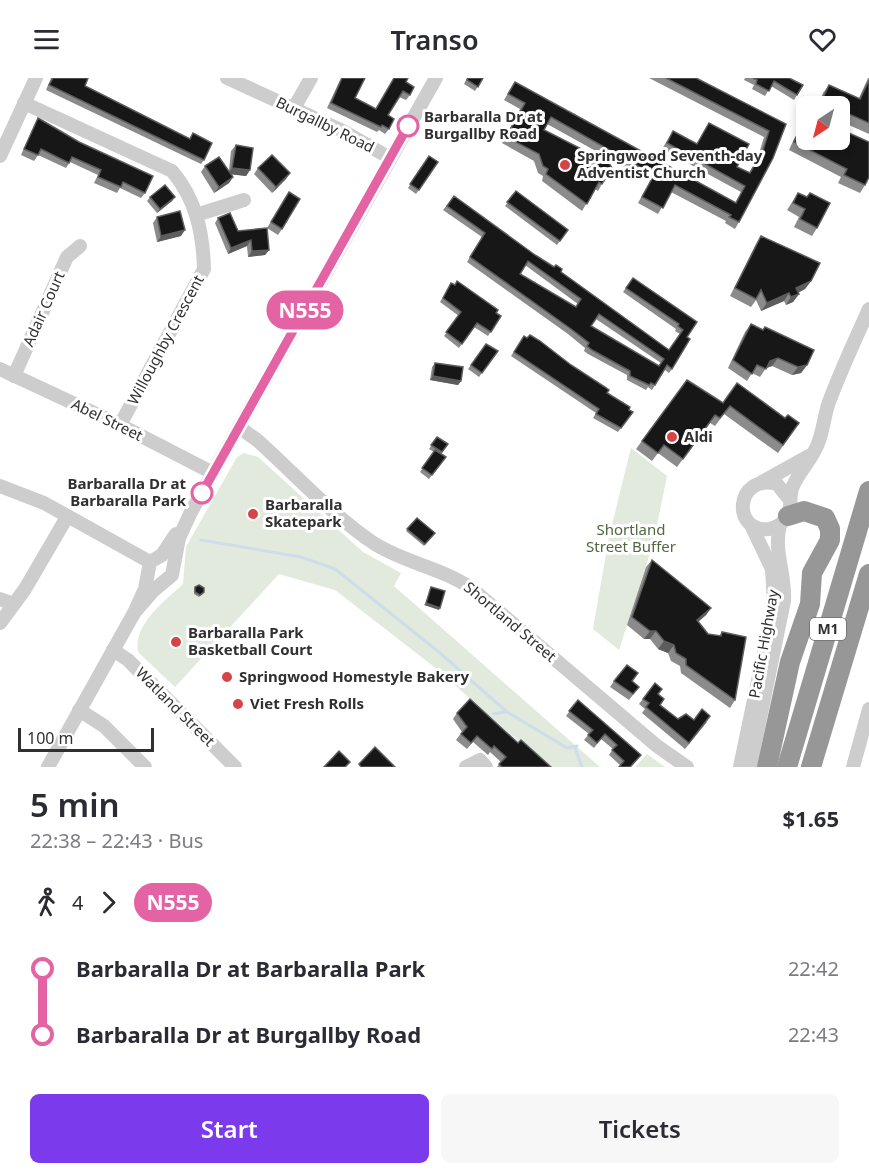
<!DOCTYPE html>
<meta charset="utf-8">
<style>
:root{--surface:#fff;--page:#f7f7f7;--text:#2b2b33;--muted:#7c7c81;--accent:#7c3aed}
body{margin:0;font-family:"Noto Sans",sans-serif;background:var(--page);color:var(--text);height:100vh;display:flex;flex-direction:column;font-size:22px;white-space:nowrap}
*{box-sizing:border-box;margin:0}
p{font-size:20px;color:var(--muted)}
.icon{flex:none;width:33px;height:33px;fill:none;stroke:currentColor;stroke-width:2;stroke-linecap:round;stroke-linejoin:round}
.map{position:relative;height:689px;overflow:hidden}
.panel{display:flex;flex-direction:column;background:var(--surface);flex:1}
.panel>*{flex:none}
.badge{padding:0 12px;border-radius:20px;font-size:21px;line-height:39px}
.needle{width:39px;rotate:216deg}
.tools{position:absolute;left:796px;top:18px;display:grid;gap:12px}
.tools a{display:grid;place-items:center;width:54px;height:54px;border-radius:9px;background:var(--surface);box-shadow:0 3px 9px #0003;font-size:30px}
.scale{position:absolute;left:18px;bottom:15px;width:136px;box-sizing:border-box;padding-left:6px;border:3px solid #303030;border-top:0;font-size:16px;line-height:21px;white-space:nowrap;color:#303030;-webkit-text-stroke:4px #fff;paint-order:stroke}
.map>.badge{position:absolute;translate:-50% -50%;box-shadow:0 0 0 3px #fff}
.legs{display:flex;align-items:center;gap:9px;height:66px;padding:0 30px;font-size:20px}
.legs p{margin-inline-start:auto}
.head{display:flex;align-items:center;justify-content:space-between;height:102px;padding:0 30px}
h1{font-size:33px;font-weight:600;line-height:45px}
.primary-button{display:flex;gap:12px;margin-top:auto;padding:12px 30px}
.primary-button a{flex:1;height:69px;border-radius:9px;background:var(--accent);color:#fff;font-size:24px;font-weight:600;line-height:69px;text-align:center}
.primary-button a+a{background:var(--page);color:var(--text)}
ul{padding:0 30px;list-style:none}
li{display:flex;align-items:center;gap:21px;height:66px;font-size:22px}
li i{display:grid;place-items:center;width:9px;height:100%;margin:0 8px;background:currentColor}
li i::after{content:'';width:15px;height:15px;margin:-8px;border:4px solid;border-radius:50%;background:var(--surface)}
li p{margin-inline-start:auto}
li:first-child i{background:linear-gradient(#0000 50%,currentColor 0)}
li:last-child i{background:linear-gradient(currentColor 50%,#0000 0)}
header{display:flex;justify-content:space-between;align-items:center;height:78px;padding:0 30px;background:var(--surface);font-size:27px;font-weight:600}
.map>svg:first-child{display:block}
</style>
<header><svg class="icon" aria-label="menu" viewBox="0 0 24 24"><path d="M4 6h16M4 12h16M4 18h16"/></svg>Transo<svg class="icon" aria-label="heart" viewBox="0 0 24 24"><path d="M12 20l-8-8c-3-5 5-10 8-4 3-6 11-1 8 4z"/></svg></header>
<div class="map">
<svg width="869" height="689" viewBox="0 0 869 689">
<rect width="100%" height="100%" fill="#fff"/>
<g fill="#e2e9dd">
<path d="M631,370L667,398L653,466L619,572L593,551L609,459Z"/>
<path d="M244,375L258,379L363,474L401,495L394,508L600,689H548L433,588L335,512L279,496L175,609L138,574C133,546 165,523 183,506L186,469L237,379Z"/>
<path d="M647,676L665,689H635Z"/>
</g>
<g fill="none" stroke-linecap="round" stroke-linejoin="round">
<g stroke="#cedde9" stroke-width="3">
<path d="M201,462L301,479L335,491L440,575L507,634L567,670L577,668"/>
<path d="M493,636L506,634"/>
<path d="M575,670L582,689"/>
</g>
<g stroke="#cdcdcd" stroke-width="14">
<path d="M227,0L343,53L390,80"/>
<path d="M24,25L172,93C196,121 203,155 204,191L120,347"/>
<path d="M294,30L311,0"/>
<path d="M0,78L36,0"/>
<path d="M196,137L244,122"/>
<path d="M0,291L120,347L213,395"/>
<path d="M14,298L67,179L80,168"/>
<path d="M239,349L257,362C293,394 335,440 375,466C406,485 441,490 471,510L657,668L687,689"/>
<path d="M762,404L809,378"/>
<path d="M0,408L44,425L150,484"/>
<path d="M789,421L777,406C735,395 731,455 769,451C776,450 783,445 787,439C793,429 788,418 793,408C799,394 811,382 817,368C823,355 824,338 829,324C841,292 855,262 869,231"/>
<path d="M0,521L14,526"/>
<path d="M134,535L154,512L172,497L179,460L191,434L436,0"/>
<path d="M0,545L25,511L67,439"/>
<path d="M113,572L128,582L235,689"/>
<path d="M79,632L104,648L145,689"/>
<path d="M48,689L134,535L145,511L150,484L162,477L176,456"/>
<path d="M466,689L480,682L486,689"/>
<path d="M740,689L774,526L772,491L751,447"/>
<path d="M750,689L784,523C786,497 773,473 780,447"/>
<path d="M853,689L869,631"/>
</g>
<g stroke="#979797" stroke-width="20">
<path d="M767,689L790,584L810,526L812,495L830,462V451L825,440L804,433L788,438"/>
<path d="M787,689L869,413"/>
<path d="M811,689L869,496"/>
</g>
</g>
<g fill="#8b8b8b" fill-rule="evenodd">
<path d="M51,0H88L85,8L189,61L193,55L204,82L201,86L46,12Z"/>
<path d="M341,0H365L355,20L376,31L394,0H408L406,4L410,17L406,22L399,19L388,37L389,51L385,56L379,52L377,54L327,30Z"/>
<path d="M467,0H483L475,13L464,6Z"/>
<path d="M649,0H696L786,46L739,144L735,151L725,145L726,143L671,114L658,136L638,125L650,103L547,46L544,52L602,106L598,113L595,111L582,133L542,103L543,98L538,95L534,83L502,65L520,31L504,22L515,4L735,125L741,114L662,71L673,53L697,66L709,45L737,89L749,95L758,79L764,59Z"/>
<path d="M745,0H789L803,7L794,22L771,8L765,18L752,11L754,7L744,2Z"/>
<path d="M868,0H869V56L840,43V28H817L823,15L829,7L859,20Z"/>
<path d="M38,40L145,115L141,120L120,110L117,115L94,105L98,97L70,84L66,90L38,77L34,83L21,77L35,46Z"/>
<path d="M799,53L806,56L807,55V62H840L865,107L860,115L838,105L841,99L789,72L794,61Z"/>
<path d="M236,67L250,92L246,98L231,96L233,99L229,105L214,115L201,94L205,88L229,92L231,73Z"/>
<path d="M429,78L438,84L416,116L408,110Z"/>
<path d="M258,90L290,95L286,101L272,115L254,96Z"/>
<path d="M516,113L568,152L557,167L505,128Z"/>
<path d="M289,114L282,151L278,157L267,150L269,172L265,177L248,179L247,168L228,176L215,145L218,140L238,153L267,150Z"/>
<path d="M798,115L807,119L810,115L817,150L812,158L794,149L799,139L787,132Z"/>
<path d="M454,118L535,177L561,194L669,272L680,256L675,253L676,251L623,214L633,200L697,244L687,259L672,291L669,295L665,292L652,312L648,309L646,312L627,302V297L588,276L584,273L585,270L568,256L467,184L482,159L443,132ZM525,187L578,226L576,229L520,196ZM596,241L661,285L658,288L591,248Z"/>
<path d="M150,119H175L172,123L157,135L147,123Z"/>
<path d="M157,139L181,158L157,164L153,145Z"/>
<path d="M761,158L811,203L805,211L798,215L799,216L793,224L786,227L784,223L761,233L756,222L751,229L730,218L756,166Z"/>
<path d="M449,209L501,238L488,258L474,249L459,270L444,258L459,238L440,224Z"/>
<path d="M751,246L807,287L801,295L792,297L772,288L766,290L760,299L752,295L747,303L728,290L745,254Z"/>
<path d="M524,258L571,287L633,334L618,354L593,340L596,335L511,278Z"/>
<path d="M486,266L498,273L479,299L468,291Z"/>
<path d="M435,285L461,303L458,307L430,302L432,289Z"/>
<path d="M687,302L723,325L785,340L799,345L778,375L724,336L715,348L710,345L677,389L658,375L652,383L636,371Z"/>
<path d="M437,359L448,366L441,376L446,379L429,401L420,394L434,374L429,371Z"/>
<path d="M417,440L435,455L424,468L406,453Z"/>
<path d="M652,482L711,530L706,537L698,544L708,556L719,558L722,554L735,622L730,630L681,595L680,588L671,583L668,575L658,571L650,561H644L627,547L646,489Z"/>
<path d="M195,509L203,516L199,519L194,516V511Z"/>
<path d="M614,603L633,604L639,609L629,622L610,609Z"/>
<path d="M655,605L659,616L660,627L678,641L694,642L707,644L685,671L642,635L645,631L639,626Z"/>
<path d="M578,622L637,682L631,689H619L620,687L609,677L613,671L601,661L594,670L584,662L589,656L566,638Z"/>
<path d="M457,635L518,665L551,689H497L501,684L490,674L488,677L473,664L467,671L456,662L462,654L453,641Z"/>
</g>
<g fill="#5d5d5d">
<path d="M232,90L250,92L246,98L228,96Z"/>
<path d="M290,95L286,101L272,115L276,109Z"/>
<path d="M233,99L229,105L214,115L219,109Z"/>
<path d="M175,119L172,123L157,135L160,131Z"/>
<path d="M185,152L181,158L157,164L161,158Z"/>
<path d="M251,162L247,168L228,176L231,170Z"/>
<path d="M269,172L265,177L248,179L252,173Z"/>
<path d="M811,203L805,211L791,218L796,210Z"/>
<path d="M789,215L784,223L761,233L767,225Z"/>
<path d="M799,216L793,224L786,227L791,219Z"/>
<path d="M778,280L772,288L764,291L770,283Z"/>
<path d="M807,287L801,295L792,297L798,289Z"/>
<path d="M433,298L461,303L458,307L430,302Z"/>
<path d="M426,525L440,530L439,532L424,527Z"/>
<path d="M711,530L706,537L691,550L697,542Z"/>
<path d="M650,553H656L650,561H644Z"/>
<path d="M664,563L674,567L668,575L658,571Z"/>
</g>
<g fill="#171717" stroke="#5d5d5d" stroke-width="1.5" fill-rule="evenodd">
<path d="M53,0H88L85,8L190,61L193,55L212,65L204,82L49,7Z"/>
<path d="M342,0H365L355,20L376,31L394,0H408L406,4L414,9L410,17L403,13L388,37L394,41L389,51L382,47L381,49L331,25Z"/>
<path d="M468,0H483L478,9L467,2Z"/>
<path d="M666,0H696L786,46L773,80L739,144L729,139L731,137L675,107L663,130L642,119L654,97L551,39L544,52L609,85L612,90L602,106L599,104L587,126L546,96L548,91L543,88L539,76L506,59L525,25L508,16L515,4L736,125L745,108L667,65L673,53L697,66L709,45L749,66L737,89L750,95L763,72L769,53Z"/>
<path d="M753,0H789L803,7L797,17L774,3L769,13L756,6L757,2Z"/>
<path d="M869,2V45L840,32V28H832L821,24L829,7L860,21Z"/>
<path d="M38,40L79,64L153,98L145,115L123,104L121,109L98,99L101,92L72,79L69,85L41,71L38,77L24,71Z"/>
<path d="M840,51L869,64V99L865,107L844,97L847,91L794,64L799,53L807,56V62H840Z"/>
<path d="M236,67L253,70L250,92L232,90Z"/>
<path d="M272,77L290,95L276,109L258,90Z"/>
<path d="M429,78L438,84L419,112L410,106Z"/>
<path d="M219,79L233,99L219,109L205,88Z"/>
<path d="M165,107L175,119L160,131L150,119Z"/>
<path d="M516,113L568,152L560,163L507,124Z"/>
<path d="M289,114L300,121L282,151L271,144Z"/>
<path d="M798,115L807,119L810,115L830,125L817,150L800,141L805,131L793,125Z"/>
<path d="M454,118L535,177L554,189L556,187L562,191L561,194L669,272L683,252L678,248L679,246L626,210L633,200L697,244L687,259L690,261L672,291L667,287L655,307L651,305L649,307L630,298V293L592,272L587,268L589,265L571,251L470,179L485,155L447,128ZM528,183L581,221L576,229L520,196ZM599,236L664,281L659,288L591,248Z"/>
<path d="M180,133L185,152L161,158L157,139Z"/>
<path d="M230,135L238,153L267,150L269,172L252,173L251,162L231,170L218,140Z"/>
<path d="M761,158L820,185L811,203L796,210L799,216L791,219L789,215L767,225L761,212L756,221L735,210Z"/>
<path d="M457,203L498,232L496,235L501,238L491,254L477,245L462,266L446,254L461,234L443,220L451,205L455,207Z"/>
<path d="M751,246L763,252L765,249L814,272L807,287L798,289L778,280L770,283L766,291L757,287L752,296L733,282Z"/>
<path d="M530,257L540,263L571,287L605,309L609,312L607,315L630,329L629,332L633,334L621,350L596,336L599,331L514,274L524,258L527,260Z"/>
<path d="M486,266L498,273L482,295L471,287Z"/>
<path d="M435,285L463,289L461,303L433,298Z"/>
<path d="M687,302L723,325L737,305L785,340L788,337L799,345L783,367L730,328L720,340L715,337L683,381L664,367L658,375L642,363Z"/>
<path d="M437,359L448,366L442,374L431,367Z"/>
<path d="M435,372L446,379L432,397L422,390Z"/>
<path d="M417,440L435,455L425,466L407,451Z"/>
<path d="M652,482L711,530L697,542L708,556L721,558L722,554L746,559L735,622L686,587V581L676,575L674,567L664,563L656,553H650L632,539Z"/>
<path d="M199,507L204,510V514L200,517L195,514V509Z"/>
<path d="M431,509L445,513L440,530L426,525Z"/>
<path d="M627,587L638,595L632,603L639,609L633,616L614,603Z"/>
<path d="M655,605L662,611L658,616L664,621L660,627L678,641L686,636L694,642L702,631L710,638L689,665L646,629L649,625L643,621Z"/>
<path d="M470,621L518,665L521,662L551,689H502L499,686L506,679L494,668L492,671L477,658L471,665L461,656L467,649L457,635Z"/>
<path d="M578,622L641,677L630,689H619L624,683L612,672L617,667L605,656L597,665L588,657L593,652L569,633Z"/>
<path d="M375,669L395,689H361L359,686Z"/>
<path d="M339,673L350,684L345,689H324Z"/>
</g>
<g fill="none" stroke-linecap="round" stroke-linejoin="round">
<g stroke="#fff" stroke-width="14">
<path id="line-1" d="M202,415L408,48"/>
</g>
<use href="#line-1" stroke="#e463a4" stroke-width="9"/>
</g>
<g fill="#fff" stroke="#e463a4" stroke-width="3">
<circle cx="408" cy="48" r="10"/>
<circle cx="202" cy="415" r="10"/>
</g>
<g fill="#d54446" stroke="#fff" stroke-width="2">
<circle cx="565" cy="87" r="6"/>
<circle cx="672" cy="359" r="6"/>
<circle cx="253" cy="436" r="6"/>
<circle cx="176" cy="564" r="6"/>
<circle cx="227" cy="599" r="6"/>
<circle cx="238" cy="626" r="6"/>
</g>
<g text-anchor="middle" stroke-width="6" stroke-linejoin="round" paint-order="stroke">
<rect fill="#fff" stroke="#6e6e6e" stroke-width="1.5" x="810" y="540" width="36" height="22" rx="4.5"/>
<g font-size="14" font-weight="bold" fill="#303030">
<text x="828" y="556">M1</text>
</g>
<g font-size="15" font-weight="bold" fill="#303030" stroke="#fff" text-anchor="start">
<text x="424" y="44">Barbaralla Dr at<tspan x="424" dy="17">Burgallby Road</tspan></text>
<text x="186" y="411" text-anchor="end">Barbaralla Dr at<tspan x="186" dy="17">Barbaralla Park</tspan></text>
</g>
<g font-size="15" fill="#303030" stroke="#fff">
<text transform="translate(325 47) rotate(26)" y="5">Burgallby Road</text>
<text transform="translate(44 231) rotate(-66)" y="5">Adair Court</text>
<text transform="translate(166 262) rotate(-62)" y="5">Willoughby Crescent</text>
<text transform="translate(107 342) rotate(26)" y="5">Abel Street</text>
<text transform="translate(510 544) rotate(40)" y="5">Shortland Street</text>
<text transform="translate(764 566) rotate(-80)" y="5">Pacific Highway</text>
<text transform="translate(175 629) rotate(45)" y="5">Watland Street</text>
</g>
<g font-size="15" font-weight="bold" fill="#303030" stroke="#fff" text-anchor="start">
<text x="577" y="83">Springwood Seventh-day<tspan x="577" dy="17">Adventist Church</tspan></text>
<text x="684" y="364">Aldi</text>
<text x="265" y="432">Barbaralla<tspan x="265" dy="17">Skatepark</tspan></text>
<text x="188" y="560">Barbaralla Park<tspan x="188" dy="17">Basketball Court</tspan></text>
<text x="239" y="604">Springwood Homestyle Bakery</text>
<text x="250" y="631">Viet Fresh Rolls</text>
</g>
<g font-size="15" fill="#516841" stroke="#fff">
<text x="631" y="457">Shortland<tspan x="631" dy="17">Street Buffer</tspan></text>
</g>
</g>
</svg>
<div class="tools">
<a><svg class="needle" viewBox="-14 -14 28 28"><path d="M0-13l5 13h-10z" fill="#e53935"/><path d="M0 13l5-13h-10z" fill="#7c7c81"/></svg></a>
</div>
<div class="scale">100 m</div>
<b class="badge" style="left:305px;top:232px;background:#e463a4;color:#fff">N555</b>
</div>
<section class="panel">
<div class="head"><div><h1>5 min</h1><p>22:38 – 22:43 · Bus</p></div><b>$1.65</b></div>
<div class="legs"><svg class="icon" aria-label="walk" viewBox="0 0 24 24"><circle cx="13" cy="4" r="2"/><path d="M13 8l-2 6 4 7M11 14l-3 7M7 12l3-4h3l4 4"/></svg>4<svg class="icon" aria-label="forward" viewBox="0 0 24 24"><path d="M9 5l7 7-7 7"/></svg><b class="badge" style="background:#e463a4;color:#fff">N555</b></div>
<ul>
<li><i style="color:#e463a4"></i><b>Barbaralla Dr at Barbaralla Park</b><p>22:42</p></li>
<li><i style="color:#e463a4"></i><b>Barbaralla Dr at Burgallby Road</b><p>22:43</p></li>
</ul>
<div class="primary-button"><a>Start</a><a>Tickets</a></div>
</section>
